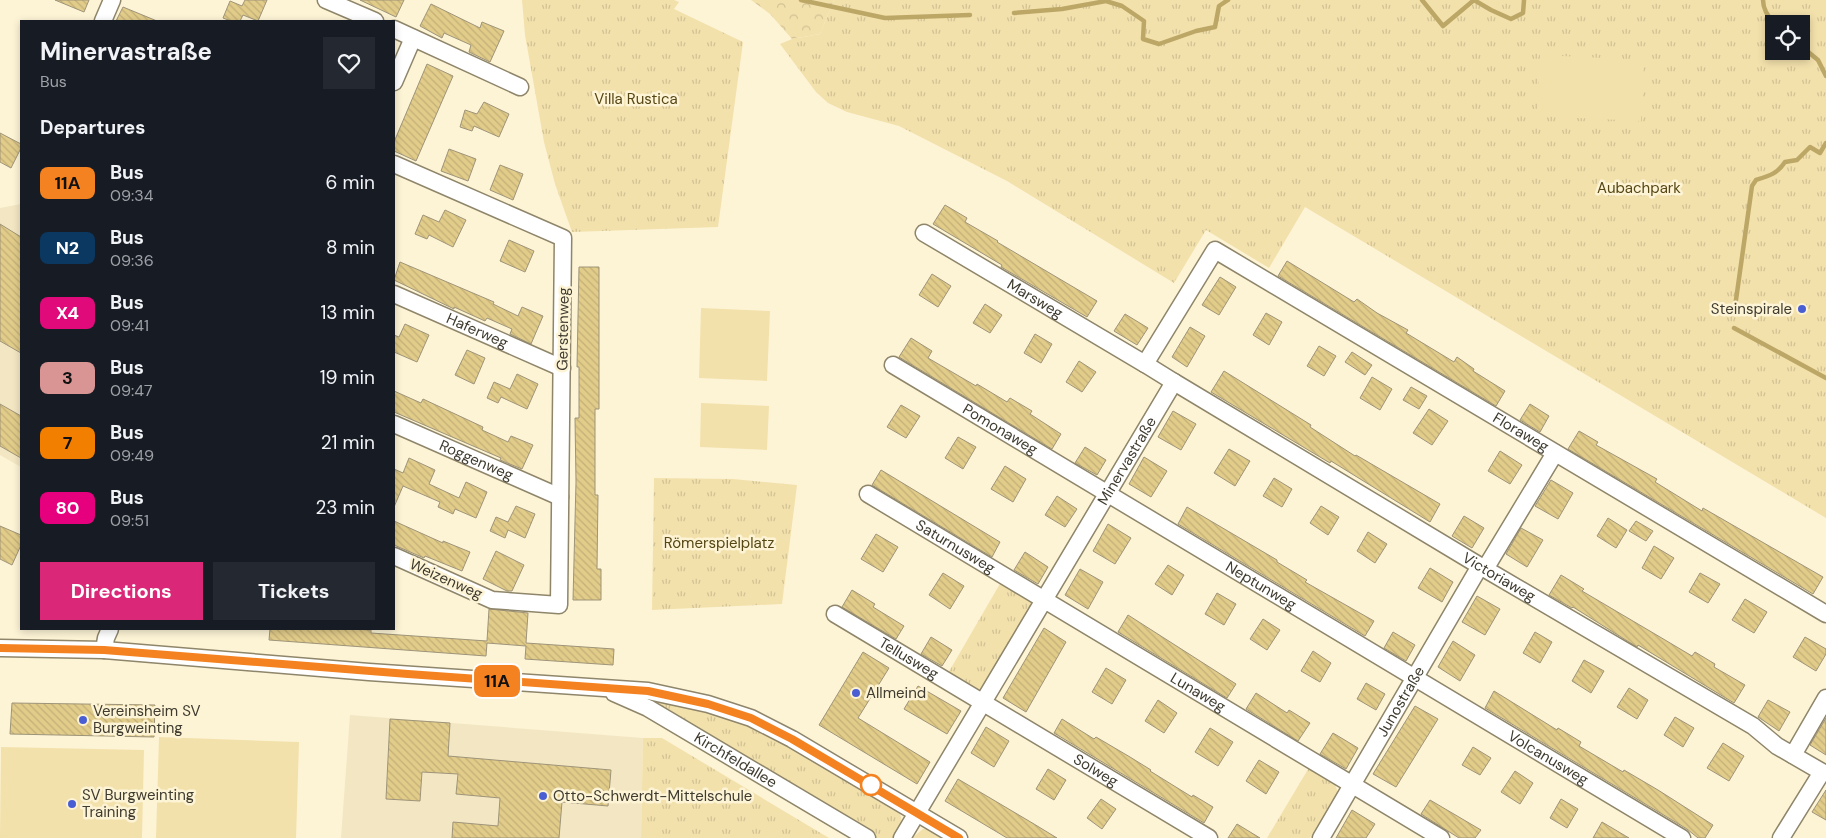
<!DOCTYPE html>
<meta charset="utf-8">
<style>
:root{--surface:#171b24;--page:#242831;--text:#f1f3f6;--muted:#9ea1a6;--accent:#db2777}
body{margin:0;font-family:"DM Sans",sans-serif;background:var(--page);color:var(--text);height:100vh;display:flex;flex-direction:column;font-size:19px;white-space:nowrap}
*{box-sizing:border-box;margin:0}
p{font-size:16px;color:var(--muted)}
.icon{flex:none;width:28px;height:28px;fill:none;stroke:currentColor;stroke-width:2;stroke-linecap:round;stroke-linejoin:round}
.map{position:relative;flex:1;overflow:hidden}
.side{position:absolute;left:20px;top:20px;width:375px;height:610px;display:flex;flex-direction:column;background:var(--surface);border-radius:0px;box-shadow:0 2px 8px #0003}
.side>*{flex:none}
.badge{padding:0 10px;border-radius:8px;font-size:18px;line-height:32px}
.controls{position:absolute;left:1765px;top:15px;display:grid;gap:10px}
.controls a{display:grid;place-items:center;width:45px;height:45px;border-radius:0px;background:var(--surface);box-shadow:0 2px 8px #0003;font-size:25px}
.map>.badge{position:absolute;translate:-50% -50%;box-shadow:0 0 0 2px #fff}
h2{padding:0 20px;font-size:19px;line-height:45px}
.round{display:grid;place-items:center;flex:none;width:52px;height:52px;border-radius:0px;background:var(--page)}
.overview{display:flex;align-items:center;justify-content:space-between;height:85px;padding:0 20px}
h1{font-size:24px;font-weight:700;line-height:38px}
.cta{display:flex;gap:10px;margin-top:auto;padding:10px 20px}
.cta a{flex:1;height:58px;border-radius:0px;background:var(--accent);color:#fff;font-size:20px;font-weight:700;line-height:58px;text-align:center}
.cta a+a{background:var(--page);color:var(--text)}
ul{padding:0;list-style:none}
li{display:flex;align-items:center;gap:15px;height:65px;padding:0 20px}
li div{flex:1}
li b{display:block;font-size:19px}
li em{font-style:normal}
li .badge{min-width:55px;font-weight:700;text-align:center}
.map>svg:first-child{display:block}
</style>
<div class="map">
<svg width="1826" height="838" viewBox="0 0 1826 838">
<defs>
<pattern id="grass-tufts" width="24" height="20" patternUnits="userSpaceOnUse" patternTransform="scale(1.25)"><rect width="24" height="20" fill="#f3e1ac"/><path d="M3 7l-1-3M5 7V3M7 7l1-3M15 17l-1-3M17 17v-4M19 17l1-3" fill="none" stroke="#d1c294"/></pattern>
<pattern id="forest-crowns" width="20" height="18" patternUnits="userSpaceOnUse" patternTransform="scale(1.25)"><rect width="20" height="18" fill="#f3e1ac"/><path d="M2 6a3 3 0 1 1 6 0M12 15a3 3 0 1 1 6 0" fill="none" stroke="#d1c294"/></pattern>
<pattern id="building-back-hatch" width="6" height="6" patternUnits="userSpaceOnUse" patternTransform="scale(1.25)"><rect width="6" height="6" fill="#e2cc8a"/><path d="M-1 5l2 2M0 0l6 6M5-1l2 2" fill="none" stroke="#c3b077"/></pattern>
</defs>
<rect width="100%" height="100%" fill="#fdf4d6"/>
<g fill="#f3e7c3">
<path d="M21,204V467L0,455V208Z"/>
<path d="M350,715L643,738L641,838H341Z"/>
</g>
<g fill="url(#grass-tufts)" fill-rule="evenodd">
<path d="M522,0H674L679,2L674,9L743,42L718,227L572,232L555,184L544,142L525,35Z"/>
<path d="M834,0H1826V518L1305,207L1269,268L1206,230L1174,283L1007,181L899,126L847,112L828,103L816,92L780,44L792,39L820,34ZM1774,24H1801V51H1774Z"/>
<path d="M654,478L733,479L797,485L782,604L652,610Z"/>
<path d="M1001,582L1030,599L1032,608L983,688L975,691L947,675Z"/>
<path d="M653,697L711,710L774,736L897,809C905,820 901,828 893,838H874L653,705Z"/>
<path d="M643,738H662L829,838H641Z"/>
<path d="M1310,766L1333,780L1338,792L1310,838H1267Z"/>
<path d="M931,828L948,838H912L923,829Z"/>
</g>
<path fill="url(#forest-crowns)" d="M751,0H834L820,34L792,39L770,14Z"/>
<g fill="#f3e1ac">
<path d="M1540,55L1644,60L1641,121L1537,116Z"/>
<path d="M701,308L770,311L767,381L699,378Z"/>
<path d="M701,403L769,406L767,450L700,447Z"/>
<path d="M159,737L299,742L296,838H156Z"/>
<path d="M1,747L144,750L142,838H0Z"/>
</g>
<g fill="none" stroke-linecap="round" stroke-linejoin="round">
<g stroke="#bca766" stroke-width="4.5">
<path d="M801,0L885,18L970,15"/>
<path d="M1422,0L1443,26L1474,0"/>
<path d="M1474,0L1491,10L1511,19L1523,13L1524,0"/>
<path d="M1763,0C1763,10 1768,17 1775,24"/>
<path d="M1014,13L1062,9L1106,1L1122,6L1144,21L1143,39L1159,44L1196,31L1215,27L1219,6L1228,0"/>
<path d="M1801,46L1818,60L1826,76"/>
<path d="M1735,307L1752,186L1756,180C1769,176 1777,174 1785,162L1797,160L1810,147L1820,153L1826,143"/>
<path d="M1734,328L1826,378"/>
</g>
</g>
<g fill="url(#building-back-hatch)" stroke="#9e9479">
<path d="M55,0H89L84,12Z"/>
<path d="M245,0H267L258,21L243,15L240,21H231L223,18L230,1L242,6Z"/>
<path d="M360,0H404L396,17Z"/>
<path d="M431,4L480,28L482,22L504,31L490,62L469,52L471,45L444,33L442,38L420,26Z"/>
<path d="M123,7L157,21H116Z"/>
<path d="M427,64L453,76L416,161L394,151V142Z"/>
<path d="M484,102L509,114L499,137L474,126L472,131L460,127L465,110L477,114Z"/>
<path d="M0,133L21,144V148L11,168L0,162Z"/>
<path d="M449,149L476,159L468,181L441,171Z"/>
<path d="M500,165L523,174L513,200L490,190Z"/>
<path d="M945,205L967,218L965,222L998,241L997,242L1097,301L1087,317L1001,267L1002,265L933,224Z"/>
<path d="M445,210L466,220L453,247L429,235L427,239L415,234L423,215L439,222Z"/>
<path d="M0,224L21,237V353L0,341Z"/>
<path d="M509,240L534,251L525,272L500,261Z"/>
<path d="M1287,261L1354,302L1357,299L1377,313L1408,330L1406,333L1454,362L1457,357L1474,369L1473,371L1505,391L1496,406L1278,276Z"/>
<path d="M400,262L494,302L493,304L518,316L522,307L543,316L531,344L510,334L512,329L487,318L485,321L454,307V309L394,280Z"/>
<path d="M579,267H599V409H595V495H598L597,569H601V600H573L576,482L575,418H579V367H577Z"/>
<path d="M932,274L951,286L938,307L919,295Z"/>
<path d="M1220,277L1236,287L1219,315L1202,305Z"/>
<path d="M985,304L1002,315L990,333L973,323Z"/>
<path d="M1266,313L1282,322L1269,345L1253,335Z"/>
<path d="M1125,314L1148,328L1137,345L1114,331Z"/>
<path d="M405,324L429,335L417,362L394,352V335L399,337Z"/>
<path d="M1190,327L1205,336L1187,367L1172,357Z"/>
<path d="M1035,334L1052,344L1041,363L1024,353Z"/>
<path d="M911,338L932,351L928,358L976,386L977,384L1007,402L1010,398L1032,411L1030,414L1061,434L1052,449L899,357Z"/>
<path d="M1319,346L1336,356L1324,376L1307,366Z"/>
<path d="M467,350L485,358L474,384L455,375Z"/>
<path d="M1352,352L1372,365L1365,375L1345,362Z"/>
<path d="M1079,361L1096,372L1082,392L1066,382Z"/>
<path d="M1224,371L1311,425L1310,427L1355,456L1356,455L1440,504L1430,522L1331,461L1330,463L1211,392Z"/>
<path d="M517,374L538,384L527,409L501,397L498,403L487,398L494,382L510,389Z"/>
<path d="M1372,377L1392,389L1380,410L1360,398Z"/>
<path d="M1411,387L1427,396L1419,409L1403,400Z"/>
<path d="M394,391L421,403L423,399L483,427L482,430L508,442L511,436L533,445L522,469L500,460L501,458L394,412Z"/>
<path d="M0,404L21,416V458L0,446Z"/>
<path d="M1530,404L1549,416L1540,432L1520,420Z"/>
<path d="M901,405L920,416L906,438L887,427Z"/>
<path d="M1429,409L1448,421L1432,445L1413,433Z"/>
<path d="M1173,411L1196,424L1181,450L1158,437Z"/>
<path d="M1579,431L1598,442L1596,445L1657,479L1655,482L1702,511L1703,508L1823,577L1813,594L1568,449Z"/>
<path d="M958,437L976,447L963,469L945,458Z"/>
<path d="M1085,447L1106,460L1097,475L1075,463Z"/>
<path d="M1229,449L1250,461L1235,486L1214,473Z"/>
<path d="M1500,451L1522,465L1510,484L1488,471Z"/>
<path d="M1144,457L1167,471L1151,497L1129,484Z"/>
<path d="M409,458L435,470L429,484L459,498L466,482L487,492L476,518L455,509L453,514L438,507L440,502L403,486L394,507V469L403,473Z"/>
<path d="M1005,466L1026,479L1013,502L991,489Z"/>
<path d="M881,470L1000,542L992,557L872,485Z"/>
<path d="M1274,478L1292,489L1282,507L1263,496Z"/>
<path d="M1551,480L1573,493L1558,519L1535,506Z"/>
<path d="M1057,496L1077,509L1065,527L1045,515Z"/>
<path d="M516,506L535,514L525,538L508,530L505,538L490,531L496,517L508,522Z"/>
<path d="M1321,506L1339,517L1328,535L1310,523Z"/>
<path d="M1187,507L1277,560V562L1307,580L1305,582L1374,621L1365,636L1178,524Z"/>
<path d="M1464,516L1484,528L1472,548L1452,536Z"/>
<path d="M1608,518L1627,530L1616,548L1597,536Z"/>
<path d="M394,521L443,543V541L470,552L462,571L425,556L424,558L394,545Z"/>
<path d="M1636,521L1653,531L1646,541L1629,531Z"/>
<path d="M1108,524L1131,538L1115,564L1093,551Z"/>
<path d="M0,526L21,535V545L12,565L0,559Z"/>
<path d="M1521,528L1543,540L1527,567L1506,554Z"/>
<path d="M1368,532L1387,544L1375,563L1357,551Z"/>
<path d="M876,534L898,547L883,572L861,559Z"/>
<path d="M1654,546L1674,558L1661,579L1642,568Z"/>
<path d="M496,551L524,565L512,591H507L483,579Z"/>
<path d="M1025,552L1048,567L1038,584L1014,570Z"/>
<path d="M1168,565L1184,575L1172,595L1155,584Z"/>
<path d="M1430,568L1453,582L1442,602L1418,588Z"/>
<path d="M1080,569L1103,582L1088,609L1065,595Z"/>
<path d="M943,573L964,586L950,609L929,595Z"/>
<path d="M1700,573L1720,584L1708,603L1689,592Z"/>
<path d="M1561,575L1584,589L1582,591L1660,637L1692,656L1695,652L1715,664L1714,667L1745,685L1734,703L1638,645L1637,647L1573,607L1572,608L1549,595Z"/>
<path d="M852,590L875,604L873,607L904,626L896,639L842,607Z"/>
<path d="M1217,593L1236,604L1224,625L1205,614Z"/>
<path d="M1477,596L1500,609L1485,635L1462,622Z"/>
<path d="M1745,599L1767,612L1754,633L1732,620Z"/>
<path d="M489,609L528,613L526,643L614,649L613,665L525,659L526,646L487,643L486,656L269,640L270,629H351L371,630V633L487,641Z"/>
<path d="M1128,615L1236,684L1227,698L1118,632Z"/>
<path d="M1263,619L1280,630L1267,650L1250,639Z"/>
<path d="M1044,628L1066,642L1026,712L1003,698Z"/>
<path d="M1393,632L1415,645L1406,661L1384,648Z"/>
<path d="M1535,632L1552,642L1540,663L1523,653Z"/>
<path d="M931,637L952,650L942,666L921,654Z"/>
<path d="M1805,637L1826,649V654L1816,671L1793,657Z"/>
<path d="M1453,641L1475,655L1460,681L1438,667Z"/>
<path d="M1313,651L1331,663L1320,682L1301,671Z"/>
<path d="M863,652L889,668L858,718L930,762L917,784L819,725Z"/>
<path d="M1584,660L1604,671L1591,693L1572,681Z"/>
<path d="M1106,668L1126,680L1112,704L1092,692Z"/>
<path d="M1366,683L1385,694L1376,710L1357,699Z"/>
<path d="M918,686L961,711L947,734L904,709Z"/>
<path d="M1629,688L1648,700L1637,719L1617,707Z"/>
<path d="M1494,691L1557,730L1558,728L1581,742L1579,746L1623,772L1624,770L1658,790L1713,825L1705,838H1698L1687,829L1485,708Z"/>
<path d="M1256,693L1287,713L1289,710L1310,723L1298,741L1246,709Z"/>
<path d="M1158,700L1177,713L1164,733L1145,721Z"/>
<path d="M1768,700L1790,712L1779,731L1758,717Z"/>
<path d="M12,703L155,705L154,737L10,734Z"/>
<path d="M1415,706L1438,719L1396,787L1373,774Z"/>
<path d="M1675,717L1694,728L1683,747L1664,735Z"/>
<path d="M1826,718V755L1810,745Z"/>
<path d="M390,719L450,723L448,756L611,770L608,806L562,802L559,838H452L453,822L498,826L500,798L456,794L458,774L422,772L420,801L386,799Z"/>
<path d="M1062,719L1094,739L1096,737L1130,757L1151,770L1150,771L1192,797L1193,795L1213,807L1204,823L1054,733Z"/>
<path d="M986,727L1009,741L994,767L971,753Z"/>
<path d="M1210,728L1233,742L1218,766L1195,752Z"/>
<path d="M1333,733L1358,748L1346,769L1320,754Z"/>
<path d="M1723,743L1744,756L1729,781L1707,768Z"/>
<path d="M1473,747L1491,758L1480,775L1462,765Z"/>
<path d="M1259,760L1279,772L1266,794L1246,781Z"/>
<path d="M1048,769L1066,780L1054,800L1036,789Z"/>
<path d="M1515,771L1533,783L1520,804L1501,792Z"/>
<path d="M958,779L1034,824L1057,838H1007L945,801Z"/>
<path d="M1826,790V820L1812,812Z"/>
<path d="M1101,799L1116,809L1102,829L1087,818Z"/>
<path d="M1561,799L1578,809L1567,828L1550,818Z"/>
<path d="M1430,800L1481,830L1475,838H1459L1421,814Z"/>
<path d="M1352,810L1375,824L1366,838H1336Z"/>
<path d="M1602,822L1629,838H1593Z"/>
<path d="M1237,824L1260,838H1228Z"/>
</g>
<g fill="none" stroke-linecap="round" stroke-linejoin="round">
<g stroke="#8e856a" stroke-width="19">
<g id="minor">
<path d="M326,0L375,21"/>
<path d="M103,21L112,0"/>
<path d="M394,29L520,87"/>
<path d="M394,82L413,38"/>
<path d="M394,164L563,238L559,605L492,600L394,556"/>
<path id="s1" d="M924,233L1145,364"/>
<path id="s2" d="M394,294L562,368"/>
<path id="s3" d="M893,365L1682,838"/>
<path id="s4" d="M1174,382L1480,566L1753,726L1777,746L1822,772L1781,838"/>
<path id="s5" d="M394,424L560,497"/>
<path id="s6" d="M868,494L1441,838"/>
<path d="M1485,569L1555,453"/>
<path id="s7" d="M835,614L1209,838"/>
<path d="M0,648L104,650L369,672L648,691L708,704L751,718L792,739L959,838"/>
<path d="M104,650L106,638L110,629"/>
<path id="s8" d="M614,693L648,708L867,838"/>
<path d="M1793,755L1826,698"/>
<path id="s9" d="M902,838L1174,382L1145,364L1215,250L1826,614"/>
<path id="s10" d="M1321,838L1480,566"/>
</g>
</g>
<use href="#minor" stroke="#fff" stroke-width="16"/>
</g>
<g fill="none" stroke-linecap="round" stroke-linejoin="round">
<g stroke="#fff" stroke-width="11">
<path id="line" d="M0,648L104,650L408,674L648,691L708,704L751,718L792,739L959,838"/>
</g>
<use href="#line" stroke="#f58220" stroke-width="8"/>
</g>
<g fill="#4a5ed3" stroke="#fdf4d6" stroke-width="2">
<circle cx="1802" cy="309" r="5"/>
<circle cx="856" cy="693" r="5"/>
<circle cx="83" cy="720" r="5"/>
<circle cx="543" cy="796" r="5"/>
<circle cx="72" cy="804" r="5"/>
</g>
<circle fill="#fff" stroke="#f58220" stroke-width="2.5" cx="871" cy="785" r="10"/>
<g text-anchor="middle" stroke-width="5" stroke-linejoin="round" paint-order="stroke">
<g font-size="15" fill="#564714" stroke="#fdf4d6">
<text x="636" y="104">Villa Rustica</text>
<text x="1639" y="193">Aubachpark</text>
<text x="719" y="548">Römerspielplatz</text>
</g>
<g font-size="15" fill="#3f3b2f" stroke="#fdf4d6">
<text dy="5" stroke="none"><textPath href="#s1" startOffset="129">Marsweg</textPath></text>
<text transform="translate(563 329) rotate(-89)" y="5">Gerstenweg</text>
<text dy="5" stroke="none"><textPath href="#s2" startOffset="91">Haferweg</textPath></text>
<text dy="5" stroke="none"><textPath href="#s3" startOffset="125">Pomonaweg</textPath></text>
<text dy="5" stroke="none"><textPath href="#s9" startOffset="1055">Floraweg</textPath></text>
<text dy="5" stroke="none"><textPath href="#s5" startOffset="90">Roggenweg</textPath></text>
<text dy="5" stroke="none"><textPath href="#s9" startOffset="439">Minervastraße</textPath></text>
<text dy="5" stroke="none"><textPath href="#s6" startOffset="102">Saturnusweg</textPath></text>
<text dy="5" stroke="none"><textPath href="#s4" startOffset="379">Victoriaweg</textPath></text>
<text transform="translate(446 579) rotate(24)" y="5">Weizenweg</text>
<text dy="5" stroke="none"><textPath href="#s3" startOffset="429">Neptunweg</textPath></text>
<text dy="5" stroke="none"><textPath href="#s7" startOffset="86">Tellusweg</textPath></text>
<text dy="5" stroke="none"><textPath href="#s6" startOffset="385">Lunaweg</textPath></text>
<text dy="5" stroke="none"><textPath href="#s10" startOffset="158">Junostraße</textPath></text>
<text dy="5" stroke="none"><textPath href="#s3" startOffset="764">Volcanusweg</textPath></text>
<text dy="5" stroke="none"><textPath href="#s8" startOffset="139">Kirchfeldallee</textPath></text>
<text dy="5" stroke="none"><textPath href="#s7" startOffset="304">Solweg</textPath></text>
</g>
<g font-size="15" fill="#3f3b2f" stroke="#fdf4d6" text-anchor="start">
<text x="1792" y="314" text-anchor="end">Steinspirale</text>
<text x="866" y="698">Allmeind</text>
<text x="93" y="716">Vereinsheim SV<tspan x="93" dy="17">Burgweinting</tspan></text>
<text x="82" y="800">SV Burgweinting<tspan x="82" dy="17">Training</tspan></text>
<text x="553" y="801">Otto-Schwerdt-Mittelschule</text>
</g>
</g>
</svg>
<div class="controls">
<a><svg class="icon" aria-label="locate" viewBox="0 0 24 24"><circle cx="12" cy="12" r="6"/><path d="M12 2v4M12 18v4M2 12h4M18 12h4"/></svg></a>
</div>
<b class="badge" style="left:497px;top:681px;background:#f58220;color:#111">11A</b>
<section class="side">
<div class="overview"><div><h1>Minervastraße</h1><p>Bus</p></div><a class="round"><svg class="icon" aria-label="heart" viewBox="0 0 24 24"><path d="M12 20l-8-8c-3-5 5-10 8-4 3-6 11-1 8 4z"/></svg></a></div>
<h2>Departures</h2>
<ul>
<li><span class="badge" style="background:#f58220;color:#111">11A</span><div><b>Bus</b><p>09:34</p></div><em>6 min</em></li>
<li><span class="badge" style="background:#0b3861;color:#fff">N2</span><div><b>Bus</b><p>09:36</p></div><em>8 min</em></li>
<li><span class="badge" style="background:#e00a7a;color:#fff">X4</span><div><b>Bus</b><p>09:41</p></div><em>13 min</em></li>
<li><span class="badge" style="background:#d99594;color:#111">3</span><div><b>Bus</b><p>09:47</p></div><em>19 min</em></li>
<li><span class="badge" style="background:#f27f00;color:#111">7</span><div><b>Bus</b><p>09:49</p></div><em>21 min</em></li>
<li><span class="badge" style="background:#e6007e;color:#fff">80</span><div><b>Bus</b><p>09:51</p></div><em>23 min</em></li>
</ul>
<div class="cta"><a>Directions</a><a>Tickets</a></div>
</section>
</div>
